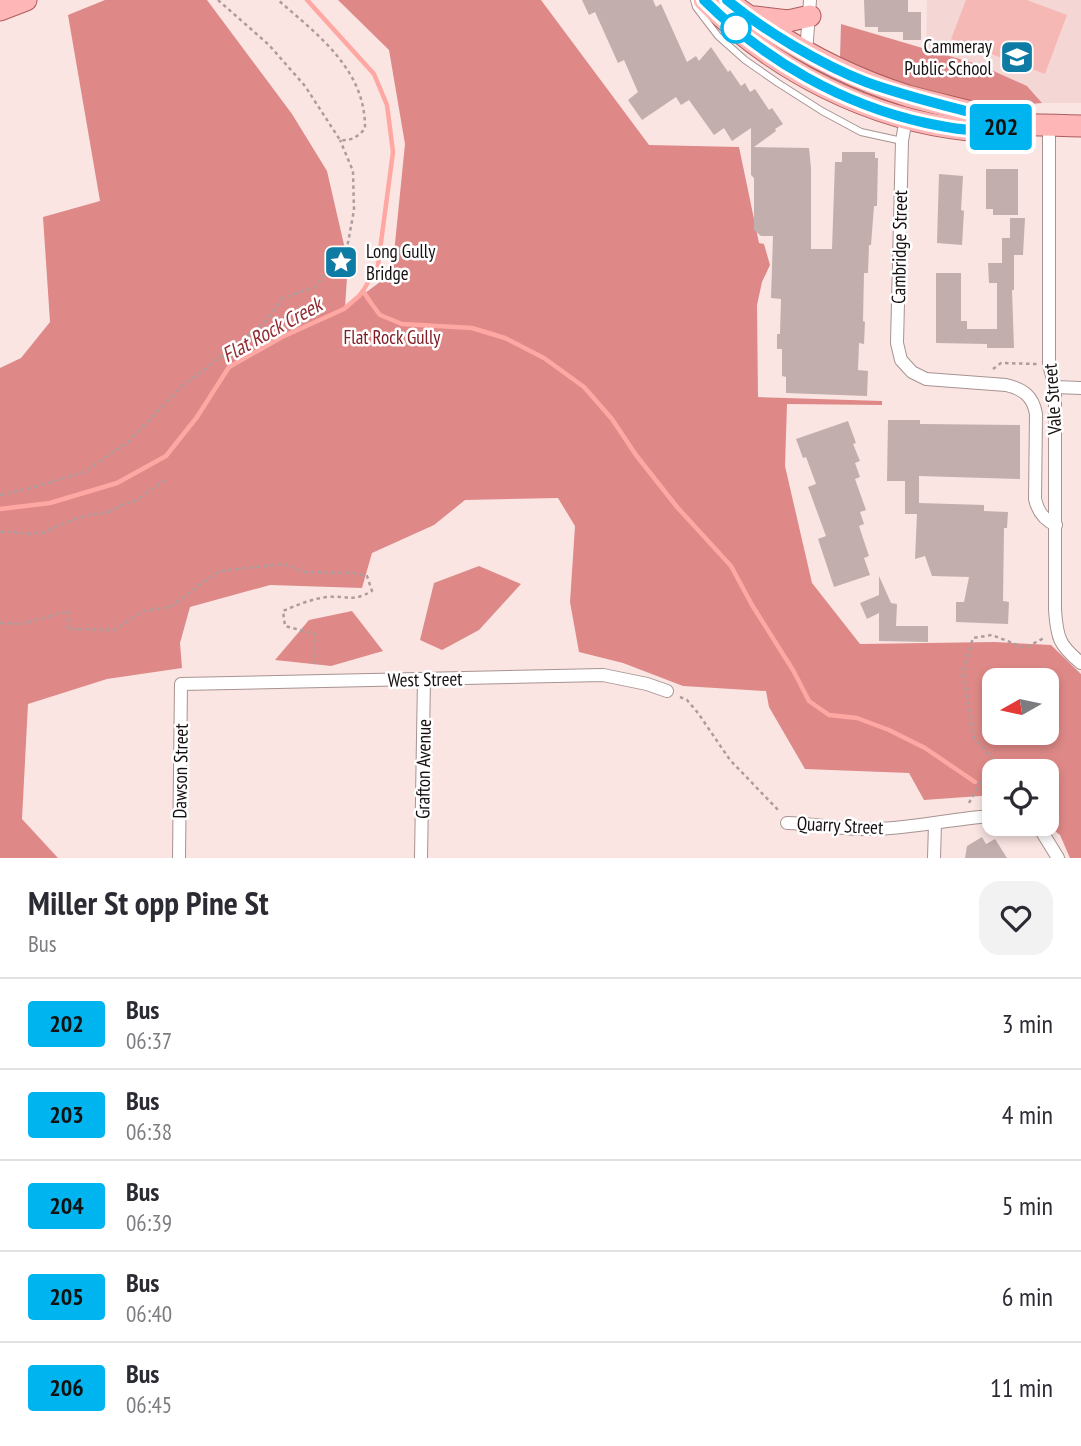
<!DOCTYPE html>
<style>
:root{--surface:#fff;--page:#f2f2f3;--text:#2b2b33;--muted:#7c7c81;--line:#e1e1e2}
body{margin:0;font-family:"PT Sans Narrow",sans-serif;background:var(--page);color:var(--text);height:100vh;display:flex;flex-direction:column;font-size:26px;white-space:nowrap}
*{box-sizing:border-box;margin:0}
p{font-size:23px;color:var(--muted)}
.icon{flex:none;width:38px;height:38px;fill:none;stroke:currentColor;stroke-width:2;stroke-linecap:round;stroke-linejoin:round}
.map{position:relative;height:858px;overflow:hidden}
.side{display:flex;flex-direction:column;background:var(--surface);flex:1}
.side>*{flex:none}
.badge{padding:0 14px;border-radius:5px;font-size:24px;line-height:46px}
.needle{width:46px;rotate:261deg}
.controls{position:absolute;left:982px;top:668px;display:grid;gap:14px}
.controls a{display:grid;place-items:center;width:77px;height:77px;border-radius:14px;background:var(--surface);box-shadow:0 4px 10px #0003;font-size:35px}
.map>.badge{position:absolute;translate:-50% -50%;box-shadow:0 0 0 4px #fff}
.round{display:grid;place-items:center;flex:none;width:74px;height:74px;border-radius:21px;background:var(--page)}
.headline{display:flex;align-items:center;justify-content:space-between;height:119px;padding:0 28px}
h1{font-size:33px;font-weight:600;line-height:52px}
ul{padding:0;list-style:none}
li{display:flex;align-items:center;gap:21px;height:91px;padding:0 28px;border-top:2px solid var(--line)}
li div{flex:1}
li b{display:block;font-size:26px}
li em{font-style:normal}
li .badge{min-width:77px;font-weight:700;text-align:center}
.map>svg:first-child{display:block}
</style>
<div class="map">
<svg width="1081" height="858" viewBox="0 0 1081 858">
<rect width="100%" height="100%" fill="#fae5e3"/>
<path fill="#f4d7d5" d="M927,0H1081V103H1042L1027,86L979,65L926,50Z"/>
<path fill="#f6b8b5" d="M966,0H1027L1067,15L1045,74L951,39Z"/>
<g fill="#de8987" fill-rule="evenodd">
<path d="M105,0H207L292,114L327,171L348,262L345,308L392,273L405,144L389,50L338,0H541L649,145L739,147L759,243L764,244L770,265L762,282L757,305L758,397L882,401V405L787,404L785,466L812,583L860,644L994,642L1051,645L1081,674V858H1070L1060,835L1046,824V772H994V795L924,800L909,773L805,769L769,707L766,691L683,686L623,663L579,652L570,602L575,526L558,498L465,500L434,525L372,553L362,588L270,585L190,607L180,643L182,668L107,679L28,704L22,819L58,858H0V368L21,358L50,322L43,217L100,201L68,15ZM994,681H1046V733H994Z"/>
<path d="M841,24L980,65L1027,86L1042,103L998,107L934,93L876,75L840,58Z"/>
<path d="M479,566L521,584L479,630L442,650L420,640L434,583Z"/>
<path d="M352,611L383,651L331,666L275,660L309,620Z"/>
</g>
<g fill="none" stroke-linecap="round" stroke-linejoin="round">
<g stroke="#fea7a3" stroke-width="4.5">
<path d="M363,291L371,303L380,315L402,324L472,328L505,338L544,358L584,387L612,419L636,455L677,507L731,566L752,605L793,670L809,701L829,715L857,718L889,730L925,748L975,782"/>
<path d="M0,509L50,503L117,483L166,456L197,417L229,367L282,337L344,309L359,296L363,291L378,265L393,152L387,105L374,74L307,0"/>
</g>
</g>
<g fill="#c2aeac">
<path d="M582,0H653L656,7L661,4L687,62L696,56L699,61L711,47L728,72L730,70L741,86L745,83L750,92L755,89L769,110L772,108L783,124L775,129L776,131L754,147L809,148L811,168V249H832L835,162H842V152H875V158H878L877,206H874L871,245H869L868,273H864L863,321L865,322L864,344L859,343L858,370L868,371L867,396L786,393V377L782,376V349H777V334H780L781,299L771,298L773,236H761L754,230V178L751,175V128L732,141L724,128L714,135L689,100L681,105L676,97L642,120L628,100L638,92L624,60L618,63L595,12L589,15Z"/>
<path d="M864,0H908V12H921V40H903V32H878V27H865Z"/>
<path d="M986,169H1018V215H993V209H986Z"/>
<path d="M939,174L963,176L961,210L964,211L962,245L937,243Z"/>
<path d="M1010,218H1025L1023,255H1014V290H1012L1014,348H987V344L936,343V273H961V321H967V329H997V283H989L988,263H1002V238H1010Z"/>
<path d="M888,420H920V424L1020,425V479L919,476V503L984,505V511L1008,512L1007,528H1004L1003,601L1009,602L1008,624L956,622V602H964L969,577L932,576L925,556L915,559L917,514H905V481H887Z"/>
<path d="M848,421L856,443L853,444L860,461L855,463L860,477L855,479L866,510L860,512L864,524L859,526L869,556L864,558L870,575L834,587L818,539L826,536L808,487L816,484L806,457L803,458L796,439Z"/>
<path d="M879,576L891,603L897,604L896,626H928V642L879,641V613L867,619L860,603L879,595Z"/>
<path d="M982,837L986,844L995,839L1007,858H965L967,846Z"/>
</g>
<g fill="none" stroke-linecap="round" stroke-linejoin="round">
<g stroke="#a79392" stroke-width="8">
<path id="service" d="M694,0L696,7L718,36L745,60L778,83L822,111L861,132L902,141"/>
</g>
<g stroke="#a79392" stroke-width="14">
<g id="minor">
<path d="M806,53L810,0"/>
<path d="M906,118L902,141L897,343L901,360L912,372L926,379L1006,385C1023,389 1033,396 1036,414L1035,499C1038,512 1044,520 1056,525"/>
<path d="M1049,126V365L1055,387V610C1057,638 1059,645 1081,663"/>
<path d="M1055,387L1081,388"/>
<path d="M787,823C815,824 848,830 875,829C915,828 954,818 994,816"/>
<path d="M1032,824L1039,827L1058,858"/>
<path d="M179,858L181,684L603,675L647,684L667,691"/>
<path d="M421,858L424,679"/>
<path d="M934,858L935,823"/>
</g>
</g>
<g stroke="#ad5d5d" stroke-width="23">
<g id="primary">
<path d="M704,0C773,70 870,120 969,130C984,131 1001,126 1017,125C1038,124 1060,126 1081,126"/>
<path d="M727,0C740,11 753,19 767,28C811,57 857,80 908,96C941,105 975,112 1008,122"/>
<path d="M0,10L26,0"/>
<path d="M755,17L788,21L810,16"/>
</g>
</g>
<g stroke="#ad9c9b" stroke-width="2.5" stroke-dasharray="3.5 3.5" stroke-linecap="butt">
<path d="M218,0L269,45L305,86L340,140C352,141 357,137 365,129C366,70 318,35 278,0"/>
<path d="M993,369L1001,363L1037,364"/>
<path d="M0,495L34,487L84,472L128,442L180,388L263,324L283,298L315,287L347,248L354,210L353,171L340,140"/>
<path d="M0,532L6,531L25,534L43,533L72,520L88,515L109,512L124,504L133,502L166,480"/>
<path d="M0,623L22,624L68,611V629L114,630L144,611L170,607L219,571L284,564L304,572L353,573L367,576L372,591C351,603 348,595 327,597C311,599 297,605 283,611L285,626L315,634L314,667"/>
<path d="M680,697L687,700L698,713L730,760L780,812"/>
<path d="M969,803L993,759L974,738L963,671L973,638L992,635L1025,648L1044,638"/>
</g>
<use href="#service" stroke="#fff" stroke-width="6"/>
<use href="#minor" stroke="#fff" stroke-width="12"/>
<use href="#primary" stroke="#feb7b6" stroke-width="21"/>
</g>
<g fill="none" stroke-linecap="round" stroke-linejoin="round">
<g stroke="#fff" stroke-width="16">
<path id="line" d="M704,0C764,60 843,105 926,123C941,126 958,130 974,130C988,130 1002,127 1016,125C967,110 915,100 866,82C822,65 763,30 727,0"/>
</g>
<use href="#line" stroke="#00b5ef" stroke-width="10"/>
</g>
<defs>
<g id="school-square" transform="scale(1.75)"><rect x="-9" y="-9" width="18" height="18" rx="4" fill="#0e7ba4" stroke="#fff"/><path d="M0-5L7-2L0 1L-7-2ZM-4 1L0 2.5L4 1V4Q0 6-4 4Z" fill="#fff"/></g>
<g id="sight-square" transform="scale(1.75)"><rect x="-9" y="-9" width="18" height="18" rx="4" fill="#0e7ba4" stroke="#fff"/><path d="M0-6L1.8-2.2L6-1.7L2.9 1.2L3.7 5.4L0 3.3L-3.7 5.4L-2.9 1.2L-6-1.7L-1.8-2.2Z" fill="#fff"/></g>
</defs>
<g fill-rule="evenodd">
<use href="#school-square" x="1017" y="57"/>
<use href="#sight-square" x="341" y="262"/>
</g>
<circle fill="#fff" stroke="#00b5ef" stroke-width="3.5" cx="736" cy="28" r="14"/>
<g text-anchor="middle" stroke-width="5" stroke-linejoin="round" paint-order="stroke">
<g font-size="19" fill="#171010" stroke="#fff" text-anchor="end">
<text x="992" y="53">Cammeray<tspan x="992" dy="22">Public School</tspan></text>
<text x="366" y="258" text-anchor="start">Long Gully<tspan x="366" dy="22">Bridge</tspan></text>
</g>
<g font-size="19" fill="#171010" stroke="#fff">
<text transform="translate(899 247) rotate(-89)" y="7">Cambridge Street</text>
<text transform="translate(1052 399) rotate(-94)" y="7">Vale Street</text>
<text transform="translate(425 679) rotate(-1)" y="7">West Street</text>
<text transform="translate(423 769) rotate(-89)" y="7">Grafton Avenue</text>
<text transform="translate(180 771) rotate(-89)" y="7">Dawson Street</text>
<text transform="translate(840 825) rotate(3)" y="7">Quarry Street</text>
</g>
<g font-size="19" fill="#801c24" stroke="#fff">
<text x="392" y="344">Flat Rock Gully</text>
</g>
<g font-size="21" font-style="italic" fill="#922e33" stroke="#fff">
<text transform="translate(272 330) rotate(-29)" y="7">Flat Rock Creek</text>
</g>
</g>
</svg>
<div class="controls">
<a><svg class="needle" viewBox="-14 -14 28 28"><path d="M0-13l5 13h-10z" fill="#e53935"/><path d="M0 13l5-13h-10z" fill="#7c7c81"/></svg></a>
<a><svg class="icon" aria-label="locate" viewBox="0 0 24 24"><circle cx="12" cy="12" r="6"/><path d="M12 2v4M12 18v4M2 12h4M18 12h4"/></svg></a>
</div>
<b class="badge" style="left:1001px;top:127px;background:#00b5ef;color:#111">202</b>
</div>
<section class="side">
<div class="headline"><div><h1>Miller St opp Pine St</h1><p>Bus</p></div><a class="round"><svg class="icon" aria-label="heart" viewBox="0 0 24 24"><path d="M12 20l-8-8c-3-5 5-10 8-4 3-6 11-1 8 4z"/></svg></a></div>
<ul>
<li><span class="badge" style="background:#00b5ef;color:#111">202</span><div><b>Bus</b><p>06:37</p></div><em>3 min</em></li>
<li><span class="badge" style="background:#00b5ef;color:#111">203</span><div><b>Bus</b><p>06:38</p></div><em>4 min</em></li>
<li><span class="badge" style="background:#00b5ef;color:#111">204</span><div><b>Bus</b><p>06:39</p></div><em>5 min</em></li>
<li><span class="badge" style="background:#00b5ef;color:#111">205</span><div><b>Bus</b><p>06:40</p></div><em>6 min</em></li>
<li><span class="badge" style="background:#00b5ef;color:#111">206</span><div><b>Bus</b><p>06:45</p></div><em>11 min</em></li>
</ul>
</section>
